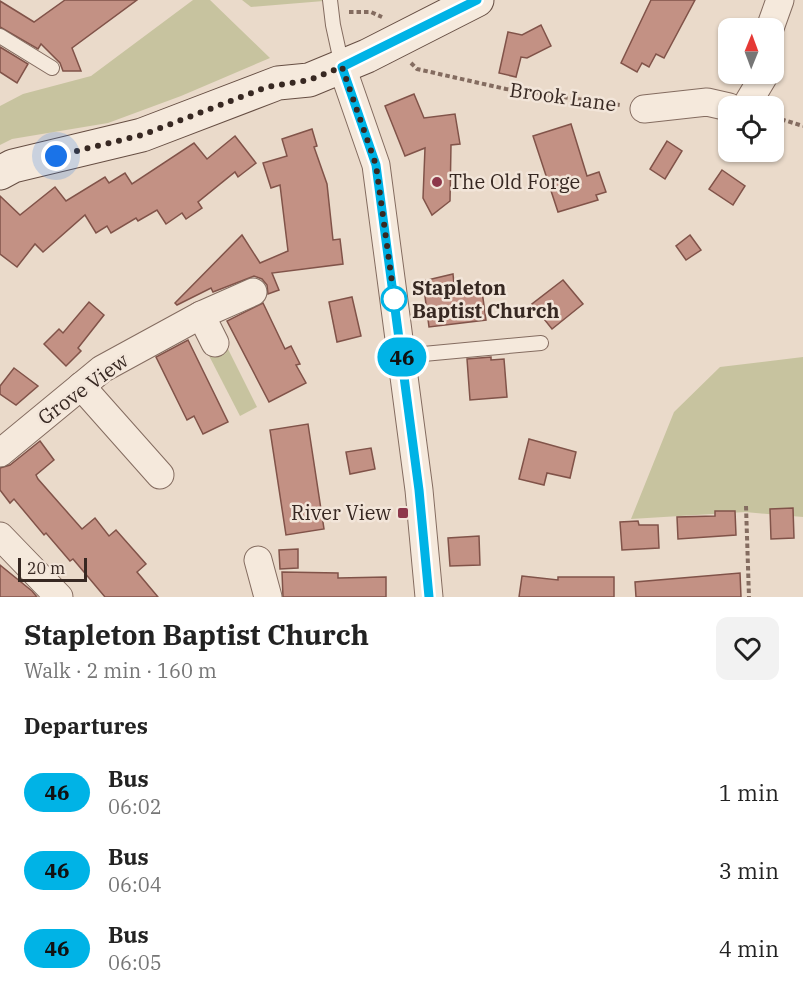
<!DOCTYPE html>
<meta charset="utf-8">
<style>
:root{--surface:#fff;--page:#f2f2f2;--text:#222;--muted:#767676}
body{margin:0;font-family:"IBM Plex Serif",serif;background:var(--page);color:var(--text);height:100vh;display:flex;flex-direction:column;font-size:22px;white-space:nowrap}
*{box-sizing:border-box;margin:0}
p{font-size:20px;color:var(--muted)}
.icon{flex:none;width:33px;height:33px;fill:none;stroke:currentColor;stroke-width:2;stroke-linecap:round;stroke-linejoin:round}
.map{position:relative;height:597px;overflow:hidden}
.details{display:flex;flex-direction:column;background:var(--surface);flex:1}
.details>*{flex:none}
.badge{padding:0 12px;border-radius:20px;font-size:21px;line-height:39px}
.needle{width:39px;rotate:1deg}
.controls{position:absolute;left:718px;top:18px;display:grid;gap:12px}
.controls a{display:grid;place-items:center;width:66px;height:66px;border-radius:12px;background:var(--surface);box-shadow:0 2px 4px #0004;font-size:30px}
.scale{position:absolute;left:18px;bottom:15px;width:69px;box-sizing:border-box;padding-left:6px;border:3px solid #372822;border-top:0;font-size:16px;line-height:21px;white-space:nowrap;color:#372822;-webkit-text-stroke:4px #f2e5d9;paint-order:stroke}
.you{position:absolute;width:30px;height:30px;margin:-15px;border:4px solid #fff;border-radius:50%;background:#1a73e8;box-shadow:0 0 0 9px #1a73e833}
.map>.badge{position:absolute;translate:-50% -50%;box-shadow:0 0 0 3px #fff}
h2{padding:0 24px;font-size:22px;line-height:54px}
.round{display:grid;place-items:center;flex:none;width:63px;height:63px;border-radius:12px;background:var(--page)}
.head{display:flex;align-items:center;justify-content:space-between;height:102px;padding:0 24px}
h1{font-size:28px;font-weight:800;line-height:45px}
ul{padding:0;list-style:none}
li{display:flex;align-items:center;gap:18px;height:78px;padding:0 24px}
li div{flex:1}
li b{display:block;font-size:22px}
li em{font-style:normal}
li .badge{min-width:66px;font-weight:700;text-align:center}
.map>svg:first-child{display:block}
</style>
<div class="map">
<svg width="803" height="597" viewBox="0 0 803 597">
<rect width="100%" height="100%" fill="#eadaca"/>
<g fill="#c7c39f">
<path d="M193,0H210L270,58L181,96L108,123L12,139L0,145V106L23,94L91,76Z"/>
<path d="M242,0H336L251,7Z"/>
<path d="M223,339L257,407L240,416L205,348Z"/>
<path d="M803,357V517L745,512L631,519L674,412L720,367Z"/>
</g>
<g fill="#c39184" stroke="#815349" stroke-width="1.5">
<path d="M65,0H137L72,48L81,71H63L60,63L41,44L38,49L0,27V1L34,22Z"/>
<path d="M651,0H695L664,58L656,54L649,67L642,63L637,72L621,63Z"/>
<path d="M541,25L551,46L527,58L521,57L516,77L499,73L508,32L522,35Z"/>
<path d="M0,47L28,64L17,83L0,72Z"/>
<path d="M414,94L424,118L455,114L460,144L451,145L450,201L432,215L423,198L425,148L405,156L385,106Z"/>
<path d="M571,124L587,176L599,172L606,192L596,195L598,200L558,212L533,136Z"/>
<path d="M312,129L317,146L314,147L327,184L333,240L340,239L343,264L272,273L279,290L268,294L267,285L262,279L254,276L213,292L211,288L177,305L175,303L242,235L260,263L288,251L280,185L271,188L263,163L287,156L282,139Z"/>
<path d="M235,136L256,163L238,177L235,172L198,202L202,208L186,219L182,213L166,224L157,210L138,221L136,218L111,233L107,226L96,233L85,215L43,252L35,244L17,267L0,254V196L20,215L55,187L66,201L105,177L109,183L125,173L132,184L194,143L207,159Z"/>
<path d="M667,141L682,151L665,179L650,169Z"/>
<path d="M722,170L745,186L733,205L709,189Z"/>
<path d="M690,235L701,250L686,260L676,246Z"/>
<path d="M453,274L455,294L482,291L486,320L429,327L423,281Z"/>
<path d="M563,280L583,304L552,329L532,304Z"/>
<path d="M352,297L361,336L337,342L329,302Z"/>
<path d="M89,302L104,315L78,348L81,351L66,366L44,344L59,329L63,333Z"/>
<path d="M263,303L285,349L291,346L300,364L296,365L306,383L269,402L227,321Z"/>
<path d="M188,340L228,422L203,434L194,416L187,420L156,357Z"/>
<path d="M491,357V360L504,359L507,397L470,400L467,359Z"/>
<path d="M14,368L38,386L16,405L0,394V386Z"/>
<path d="M308,424L324,529L286,535L270,430Z"/>
<path d="M529,439L576,452L570,478L547,473L544,485L519,479Z"/>
<path d="M40,441L54,460L36,475L38,479L82,529L95,518L109,536L116,530L146,564L137,572L158,597H105L73,559L70,561L46,533L44,535L14,499L10,503L0,490V468L10,465Z"/>
<path d="M371,448L375,469L350,474L346,452Z"/>
<path d="M793,508L794,538L771,539L770,509Z"/>
<path d="M715,511H735L736,535L678,539L677,517L715,516Z"/>
<path d="M638,521L639,525H658L659,548L622,550L620,522Z"/>
<path d="M479,536L480,565L450,566L448,538Z"/>
<path d="M298,549V568L280,569L279,550Z"/>
<path d="M0,565L32,591L37,597H0Z"/>
<path d="M282,572L338,573V578L386,577V597H283Z"/>
<path d="M740,573L741,597H636L635,582Z"/>
<path d="M522,576L558,580V577H614V597H519Z"/>
</g>
<g fill="none" stroke-linecap="round" stroke-linejoin="round">
<g stroke="#846c60" stroke-width="16">
<g id="lane">
<path d="M330,0L333,25L342,66"/>
<path d="M0,36L52,68"/>
<path d="M402,356L541,343"/>
</g>
</g>
<g stroke="#846c60" stroke-width="29">
<g id="street">
<path d="M770,28L780,0"/>
<path d="M342,67L376,165L419,490L429,597"/>
<path d="M746,106L765,74"/>
<path d="M644,109L707,102L729,107"/>
<path d="M201,315L215,343"/>
<path d="M81,386L160,475"/>
<path d="M0,453L102,369L201,315L253,292"/>
<path d="M0,536L59,597"/>
<path d="M258,560L268,597"/>
</g>
</g>
<g stroke="#664e43" stroke-width="35">
<path id="secondary" d="M0,173L13,166L142,135L278,83L309,80L367,56L477,0"/>
</g>
<g stroke="#846c60" stroke-width="4" stroke-dasharray="4.5 3" stroke-linecap="butt">
<path d="M349,12H371L382,17"/>
<path d="M411,63L417,69L506,89L620,105"/>
<path d="M774,117L803,126"/>
<path d="M746,506L749,597"/>
</g>
<use href="#lane" stroke="#f5e9dc" stroke-width="14"/>
<use href="#street" stroke="#f5e9dc" stroke-width="27"/>
<use href="#secondary" stroke="#f5e9dc" stroke-width="33"/>
</g>
<g fill="none" stroke-linecap="round" stroke-linejoin="round">
<g stroke="#fff" stroke-width="14">
<path id="line" d="M429,597L419,490L376,165L342,67L477,0"/>
</g>
<use href="#line" stroke="#00b3e6" stroke-width="9"/>
<path stroke="#372822" stroke-width="6" stroke-dasharray="0 10.8" d="M56,156L142,135L267,87L309,80L342,67L376,165L395,304L394,299"/>
</g>
<g fill="#8d374a" stroke="#f2e5d9" stroke-width="2">
<circle cx="437" cy="182" r="6"/>
<rect x="397" y="507" width="12" height="12" rx="3"/>
</g>
<circle fill="#fff" stroke="#00b3e6" stroke-width="3" cx="394" cy="299" r="12"/>
<g text-anchor="middle" stroke-width="5" stroke-linejoin="round" paint-order="stroke">
<g font-size="20" fill="#372822" stroke="#f2e5d9">
<text transform="translate(563 97) rotate(8)" y="7">Brook Lane</text>
<text transform="translate(83 389) rotate(-36)" y="7">Grove View</text>
</g>
<g font-size="20" fill="#372822" stroke="#f2e5d9" text-anchor="start">
<text x="449" y="189">The Old Forge</text>
<text x="391" y="520" text-anchor="end">River View</text>
</g>
<g font-size="20" font-weight="bold" fill="#372822" stroke="#f2e5d9" text-anchor="start">
<text x="412" y="295">Stapleton<tspan x="412" dy="23">Baptist Church</tspan></text>
</g>
</g>
</svg>
<div class="controls">
<a><svg class="needle" viewBox="-14 -14 28 28"><path d="M0-13l5 13h-10z" fill="#e53935"/><path d="M0 13l5-13h-10z" fill="#767676"/></svg></a>
<a><svg class="icon" aria-label="locate" viewBox="0 0 24 24"><circle cx="12" cy="12" r="6"/><path d="M12 2v4M12 18v4M2 12h4M18 12h4"/></svg></a>
</div>
<div class="scale">20 m</div>
<div class="you" style="left:56px;top:156px"></div>
<b class="badge" style="left:402px;top:357px;background:#00b3e6;color:#111">46</b>
</div>
<section class="details">
<div class="head"><div><h1>Stapleton Baptist Church</h1><p>Walk · 2 min · 160 m</p></div><a class="round"><svg class="icon" aria-label="heart" viewBox="0 0 24 24"><path d="M12 20l-8-8c-3-5 5-10 8-4 3-6 11-1 8 4z"/></svg></a></div>
<h2>Departures</h2>
<ul>
<li><span class="badge" style="background:#00b3e6;color:#111">46</span><div><b>Bus</b><p>06:02</p></div><em>1 min</em></li>
<li><span class="badge" style="background:#00b3e6;color:#111">46</span><div><b>Bus</b><p>06:04</p></div><em>3 min</em></li>
<li><span class="badge" style="background:#00b3e6;color:#111">46</span><div><b>Bus</b><p>06:05</p></div><em>4 min</em></li>
</ul>
</section>
